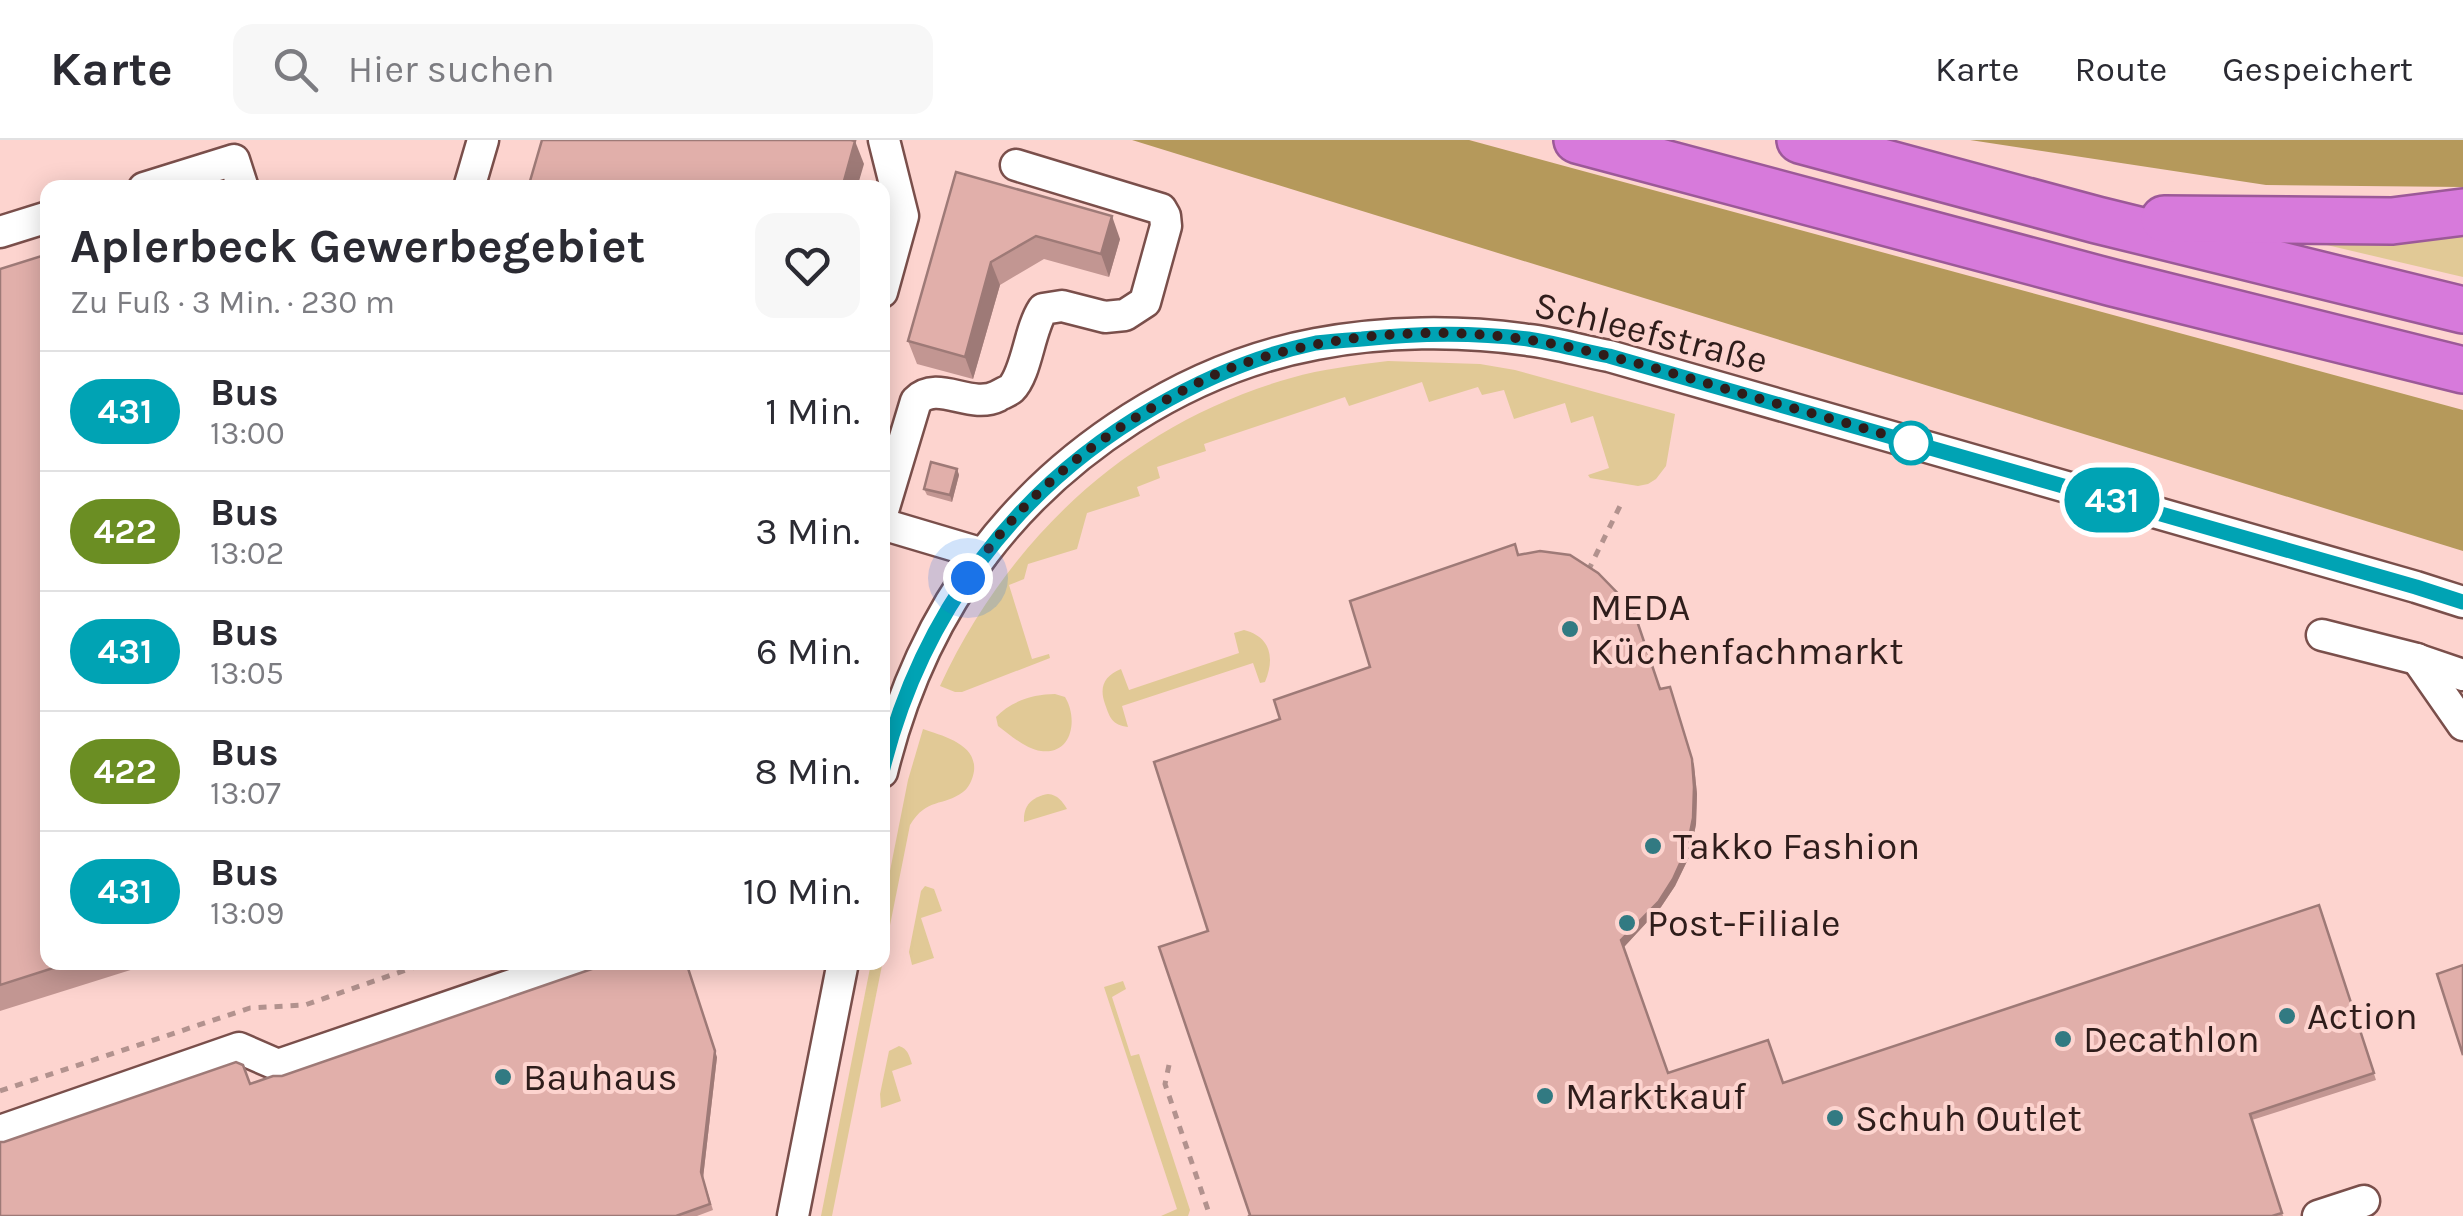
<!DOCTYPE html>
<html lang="de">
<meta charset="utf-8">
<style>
:root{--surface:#fff;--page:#f7f7f7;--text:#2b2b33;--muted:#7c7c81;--line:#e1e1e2}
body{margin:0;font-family:Karla,sans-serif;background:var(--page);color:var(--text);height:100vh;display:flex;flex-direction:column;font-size:38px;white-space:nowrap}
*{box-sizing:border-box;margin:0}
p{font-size:32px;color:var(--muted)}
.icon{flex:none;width:55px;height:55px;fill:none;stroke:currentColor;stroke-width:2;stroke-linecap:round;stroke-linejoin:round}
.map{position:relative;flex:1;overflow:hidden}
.panel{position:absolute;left:40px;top:40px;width:850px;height:790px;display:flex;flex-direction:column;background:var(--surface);border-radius:20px;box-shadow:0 5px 25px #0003}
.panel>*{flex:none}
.badge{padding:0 20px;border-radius:32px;font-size:35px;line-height:65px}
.you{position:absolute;width:50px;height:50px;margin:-25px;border:8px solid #fff;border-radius:50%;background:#1a73e8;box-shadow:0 0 0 15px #1a73e833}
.map>.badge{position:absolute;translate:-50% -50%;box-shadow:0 0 0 5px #fff}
.round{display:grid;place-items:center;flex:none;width:105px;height:105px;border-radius:20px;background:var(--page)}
.overview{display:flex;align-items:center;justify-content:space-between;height:170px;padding:0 30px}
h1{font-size:48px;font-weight:700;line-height:75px}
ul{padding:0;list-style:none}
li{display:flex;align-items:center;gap:30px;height:120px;padding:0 30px;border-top:2px solid var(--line)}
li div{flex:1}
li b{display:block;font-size:38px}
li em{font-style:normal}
li .badge{min-width:110px;font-weight:700;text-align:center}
header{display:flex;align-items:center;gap:60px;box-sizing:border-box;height:140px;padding:0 50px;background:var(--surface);border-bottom:2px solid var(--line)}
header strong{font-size:48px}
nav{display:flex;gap:55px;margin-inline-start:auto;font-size:35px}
.search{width:700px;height:90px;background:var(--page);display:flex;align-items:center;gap:25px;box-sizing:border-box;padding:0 35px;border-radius:20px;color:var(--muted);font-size:38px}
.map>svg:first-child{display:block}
</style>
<header>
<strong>Karte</strong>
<div class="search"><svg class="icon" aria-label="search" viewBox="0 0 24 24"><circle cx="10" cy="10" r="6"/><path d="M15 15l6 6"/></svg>Hier suchen</div>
<nav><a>Karte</a><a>Route</a><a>Gespeichert</a></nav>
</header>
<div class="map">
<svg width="2463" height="1076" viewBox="0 0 2463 1076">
<rect width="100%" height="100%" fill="#fdd4cf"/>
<g fill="#e1c996">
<path d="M2463,91V137L2314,102Z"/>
<path d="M1388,221L1480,224L1515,230L1675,274L1666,326L1656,339L1648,344L1638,346L1590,338L1588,335L1609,328L1593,276L1571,283L1565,263L1514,279L1504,250L1482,255L1478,247L1429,262L1422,242L1349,266L1345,257L1204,304L1206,311L1157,327L1160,338L1137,347L1140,356L1087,373L1077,409L1028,424L1024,439L1009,445L1032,519L1049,514L1050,518L962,552H955L940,546C1009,397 1131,283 1291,238C1322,229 1356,225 1388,221Z"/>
<path d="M1244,490C1271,497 1275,518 1265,542L1260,543L1253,523L1122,566L1128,587C1112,585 1110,578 1105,564C1099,547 1104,536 1121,529L1129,550L1239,513L1234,493Z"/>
<path d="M1055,554L1065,557C1078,578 1073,615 1041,611C1026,609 1010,595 998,586L996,577C1011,561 1034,554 1055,554Z"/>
<path d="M923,589C943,596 977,604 974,631C973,638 969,648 963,652C943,667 927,657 910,685L832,1076H821L871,823L882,822L883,766L908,640Z"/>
<path d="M1048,654C1058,655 1062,661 1067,669L1024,682C1023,665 1032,657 1048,654Z"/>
<path d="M925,746L934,749L942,771L921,778L934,818L912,825L909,812L921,751Z"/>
<path d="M1123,841L1126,849L1112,857L1131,916L1139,914L1190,1070L1188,1076H1161L1177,1069L1104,847Z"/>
<path d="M899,906C908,909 909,915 912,924L892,931L901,961L881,968L880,954L889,911Z"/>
</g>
<g fill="#b5995b">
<path d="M1132,0H1469L2463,270V411Z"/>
<path d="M1970,0H2463V47L2266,45Z"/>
</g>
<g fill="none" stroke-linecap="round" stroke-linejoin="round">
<g stroke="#7a4f4b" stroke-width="35">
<g id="minor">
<path d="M144,48L234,20L243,48"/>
<path d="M469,48L483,0"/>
<path d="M0,92L48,77"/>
<path d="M882,152L903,76L884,0"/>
<path d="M882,374L916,261C938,239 970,270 998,256C999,255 1010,250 1011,249C1027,233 1029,190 1043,169L1062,166L1105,177L1125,175L1145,162L1166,86L1165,76L1161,69L1016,25"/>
<path d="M882,384L983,414"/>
<path d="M2322,495L2413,518L2463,535"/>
<path d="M2417,519L2463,585"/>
<path d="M882,632C901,554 935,477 984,413C1063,309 1187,228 1316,204C1383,191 1460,190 1528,200C1555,203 1582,211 1609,216L2416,447L2463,462"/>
<path d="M0,991L239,908L278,925L579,822"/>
<path d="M793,1076L843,822"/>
<path d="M2318,1076L2364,1061"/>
</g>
</g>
<g stroke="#9c5998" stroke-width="50">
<g id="highway">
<path d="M1577,0L2113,143L2463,230"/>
<path d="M1800,0L2097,80L2463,170"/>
<path d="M2164,79L2392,81L2463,72"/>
</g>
</g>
<g stroke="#b2928e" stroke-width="5" stroke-dasharray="8 8" stroke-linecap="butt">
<path d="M1588,431L1622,362"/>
<path d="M1169,925L1165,944L1210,1076"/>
<path d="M0,951L250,868L305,865L429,822"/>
</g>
<use href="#minor" stroke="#fff" stroke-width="30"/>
<use href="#highway" stroke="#d77adb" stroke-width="45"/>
</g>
<g fill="#c29692">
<path d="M956,32L1120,99L1109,137L1044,119L1000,145L973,239L917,224L908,201Z"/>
<path d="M0,129L48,822H156L0,871Z"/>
<path d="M957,329L959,335L952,362L927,355L924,349Z"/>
<path d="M1519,415L1660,549L1694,625L1697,654L1696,684L1690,715L1675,746L1661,767L1624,807L1668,933L1783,943L2319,765L2376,940L2252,980L2283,1076H1249L1250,1075L1208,791L1280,579L1370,527Z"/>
<path d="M717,917L703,1038L713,1070L697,1076H0L4,1002L250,944Z"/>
</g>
<g fill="#9e7a77">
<path d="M855,1L864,24L857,48H842Z"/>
<path d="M1112,76L1120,99L1109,137L1101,114Z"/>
<path d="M991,122L1000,145L973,239L965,217Z"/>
<path d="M957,329L959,335L952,362L950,355Z"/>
<path d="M1670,547L1694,625L1697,654L1696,684L1690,715L1675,746L1661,767L1624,807L1621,800Z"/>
<path d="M686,822L717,917L703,1038L713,1070L701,1032Z"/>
</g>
<g fill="#e1afaa" stroke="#9e7a77" stroke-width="2.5">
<path d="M542,0H851L855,1L842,48H528Z"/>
<path d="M956,32L1112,76L1101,114L1036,96L991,122L965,217L908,201Z"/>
<path d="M48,114V822H72L0,845V129Z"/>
<path d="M931,322L957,329L950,355L924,349Z"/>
<path d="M1515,404L1518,415L1540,411L1570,415L1598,433L1633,469L1660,549L1670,547L1692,619L1694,647L1693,678L1687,708L1673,739L1659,761L1621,800L1668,933L1768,900L1783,943L2319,765L2374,933L2250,974L2282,1073L2272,1076H1249L1250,1075L1159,807L1208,791L1154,622L1280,579L1274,560L1370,527L1350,461Z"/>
<path d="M612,822H686L715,911L701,1032L710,1064L676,1076H0V1002H4L236,922L243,925L250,944L273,936H282Z"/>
<path d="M2463,825V915L2437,834Z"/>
</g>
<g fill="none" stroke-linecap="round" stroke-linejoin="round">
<g stroke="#fff" stroke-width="22">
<path id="line" d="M882,632C920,476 1015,347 1155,267C1205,238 1259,215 1316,203C1331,201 1347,200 1362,199C1417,193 1472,192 1528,199C1555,203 1582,211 1609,216L2416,447L2463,462"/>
</g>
<use href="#line" stroke="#00a3b4" stroke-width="15"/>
<path stroke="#2f1d1b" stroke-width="10" stroke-dasharray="0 18" d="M968,438C1013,368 1078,311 1150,269C1176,254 1203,239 1231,228C1322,194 1434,185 1530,200C1600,211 1669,232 1736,252C1794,269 1854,284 1911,303"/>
</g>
<circle fill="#fff" stroke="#00a3b4" stroke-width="5" cx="1911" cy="303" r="20"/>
<g fill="#327a82" stroke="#fdd4cf" stroke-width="4">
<circle cx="1570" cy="489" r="10"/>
<circle cx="1653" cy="706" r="10"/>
<circle cx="1627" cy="783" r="10"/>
<circle cx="2287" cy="876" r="10"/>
<circle cx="2063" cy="899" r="10"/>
<circle cx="503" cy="937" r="10"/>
<circle cx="1545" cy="956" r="10"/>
<circle cx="1835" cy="978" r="10"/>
</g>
<g text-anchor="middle" stroke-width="8" stroke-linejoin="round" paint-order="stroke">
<g font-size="38" fill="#2f1d1b" stroke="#fdd4cf">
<text transform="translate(1651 192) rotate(14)" y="13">Schleefstraße</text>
</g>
<g font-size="38" fill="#2f1d1b" stroke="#fdd4cf" text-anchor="start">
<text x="1590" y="480">MEDA<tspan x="1590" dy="44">Küchenfachmarkt</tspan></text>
<text x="1673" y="719">Takko Fashion</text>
<text x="1647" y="796">Post-Filiale</text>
<text x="2307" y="889">Action</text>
<text x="2083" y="912">Decathlon</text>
<text x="523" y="950">Bauhaus</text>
<text x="1565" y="969">Marktkauf</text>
<text x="1855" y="991">Schuh Outlet</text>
</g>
</g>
</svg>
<div class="you" style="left:968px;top:438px"></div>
<b class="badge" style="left:2112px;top:360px;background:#00a3b4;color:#fff">431</b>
<section class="panel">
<div class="overview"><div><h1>Aplerbeck Gewerbegebiet</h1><p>Zu Fuß · 3 Min. · 230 m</p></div><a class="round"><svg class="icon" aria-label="heart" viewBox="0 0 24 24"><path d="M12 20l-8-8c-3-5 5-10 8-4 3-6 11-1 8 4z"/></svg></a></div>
<ul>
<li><span class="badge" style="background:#00a3b4;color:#fff">431</span><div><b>Bus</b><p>13:00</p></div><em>1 Min.</em></li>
<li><span class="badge" style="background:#6b8e23;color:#fff">422</span><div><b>Bus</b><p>13:02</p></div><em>3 Min.</em></li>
<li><span class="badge" style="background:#00a3b4;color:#fff">431</span><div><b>Bus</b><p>13:05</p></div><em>6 Min.</em></li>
<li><span class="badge" style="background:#6b8e23;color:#fff">422</span><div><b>Bus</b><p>13:07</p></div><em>8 Min.</em></li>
<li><span class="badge" style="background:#00a3b4;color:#fff">431</span><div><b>Bus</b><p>13:09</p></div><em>10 Min.</em></li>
</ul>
</section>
</div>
